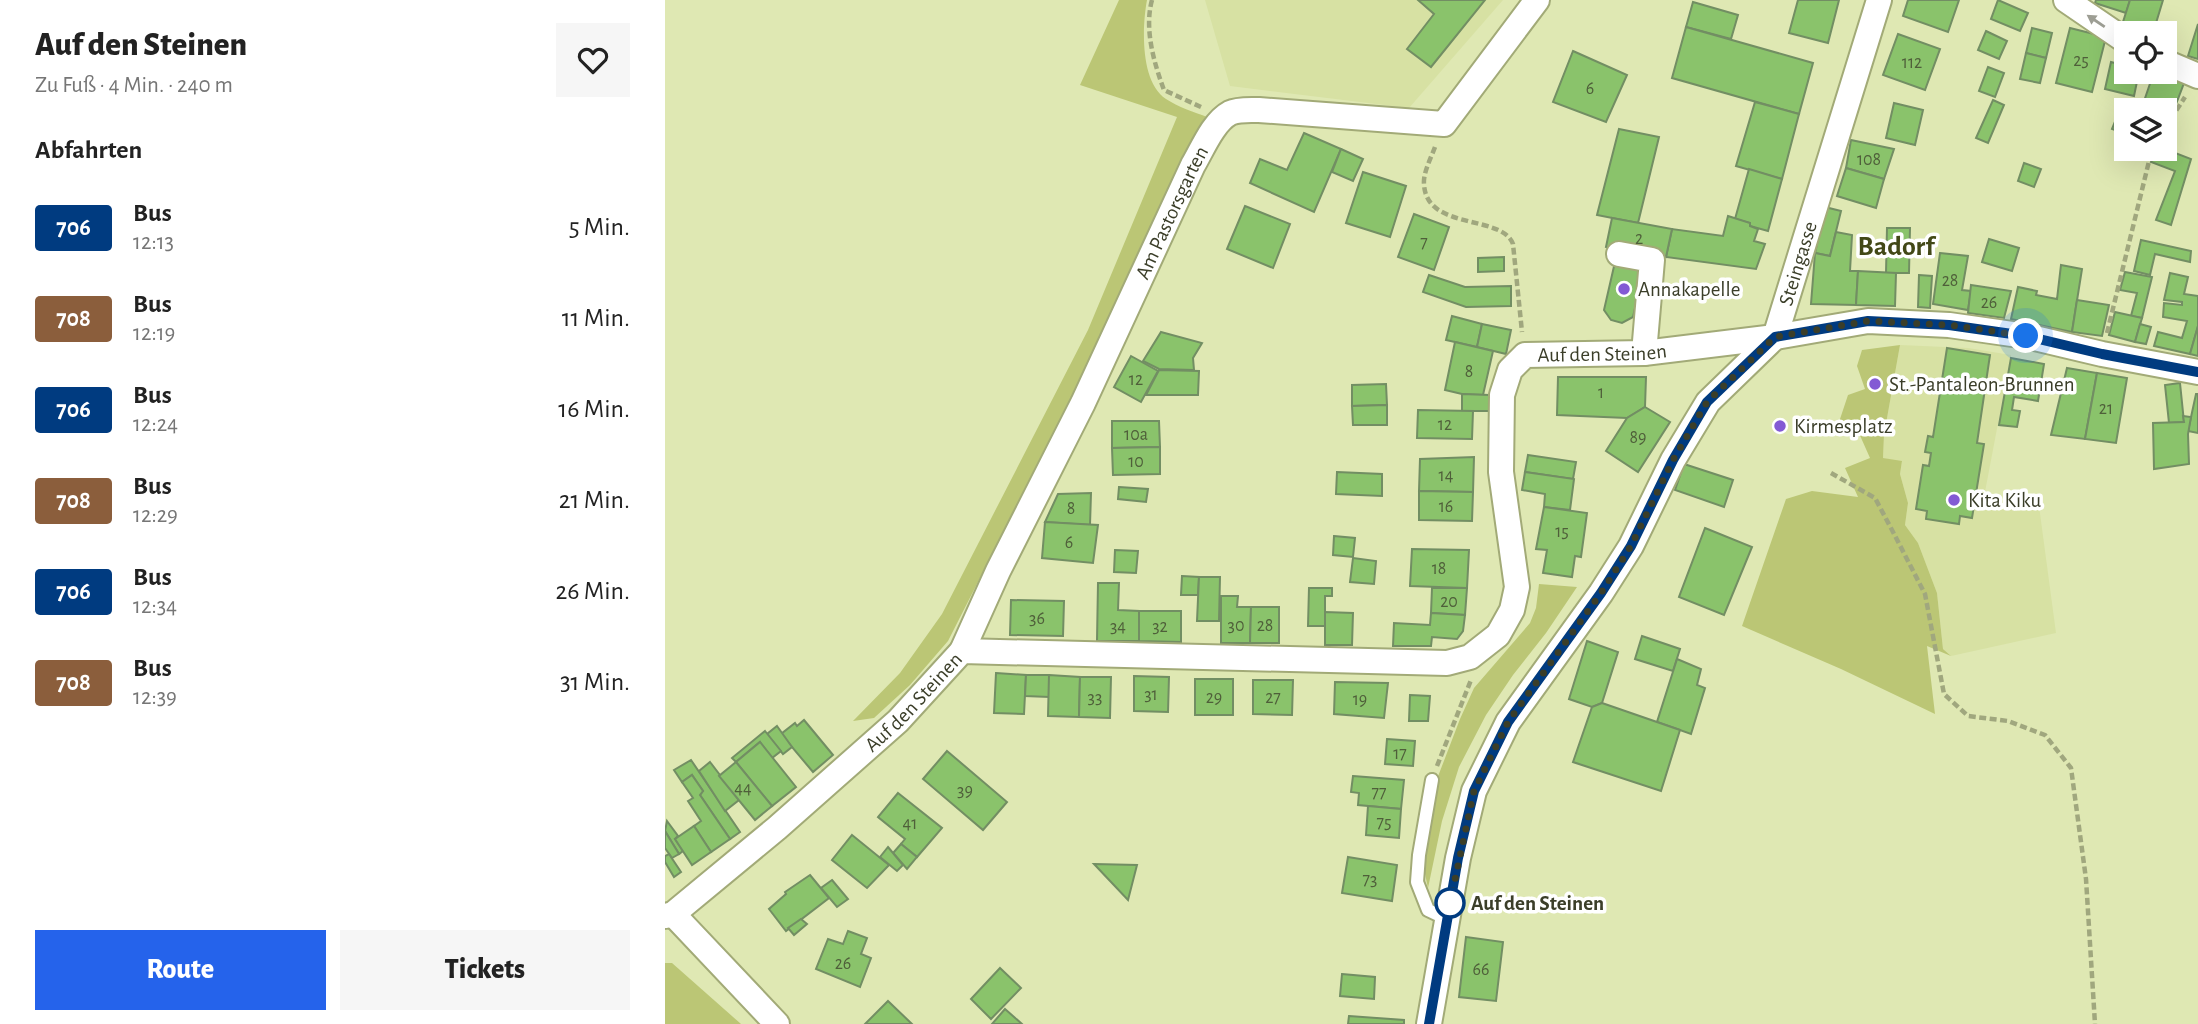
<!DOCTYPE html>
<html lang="de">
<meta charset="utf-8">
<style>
:root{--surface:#fff;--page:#f6f6f6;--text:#222;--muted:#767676;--accent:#2563eb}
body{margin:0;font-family:"Alegreya Sans",sans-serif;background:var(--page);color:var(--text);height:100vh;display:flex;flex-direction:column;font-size:26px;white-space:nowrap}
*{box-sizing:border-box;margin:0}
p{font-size:23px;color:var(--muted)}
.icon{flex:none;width:38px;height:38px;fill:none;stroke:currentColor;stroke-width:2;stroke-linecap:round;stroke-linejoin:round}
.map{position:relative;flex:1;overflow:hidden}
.details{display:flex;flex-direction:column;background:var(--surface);width:665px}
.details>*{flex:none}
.badge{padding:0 14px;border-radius:5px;font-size:24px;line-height:46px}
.controls{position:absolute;left:1449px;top:21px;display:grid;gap:14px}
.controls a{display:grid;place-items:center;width:63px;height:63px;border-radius:0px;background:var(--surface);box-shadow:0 7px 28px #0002;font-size:35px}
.you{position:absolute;width:35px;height:35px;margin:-18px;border:5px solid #fff;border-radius:50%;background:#1a73e8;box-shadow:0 0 0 10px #1a73e833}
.map>.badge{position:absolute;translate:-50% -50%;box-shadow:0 0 0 4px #fff}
h2{padding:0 35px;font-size:26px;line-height:63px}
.round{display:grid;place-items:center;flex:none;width:74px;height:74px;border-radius:0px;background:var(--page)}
.headline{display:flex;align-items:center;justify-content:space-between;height:119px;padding:0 35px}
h1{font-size:33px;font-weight:800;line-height:52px}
.cta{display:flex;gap:14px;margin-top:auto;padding:14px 35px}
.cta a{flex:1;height:80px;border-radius:0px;background:var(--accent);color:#fff;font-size:28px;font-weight:800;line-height:80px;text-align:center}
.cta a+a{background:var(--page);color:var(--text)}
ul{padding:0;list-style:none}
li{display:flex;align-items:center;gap:21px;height:91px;padding:0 35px}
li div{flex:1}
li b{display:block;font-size:26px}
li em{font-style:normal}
li .badge{min-width:77px;font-weight:700;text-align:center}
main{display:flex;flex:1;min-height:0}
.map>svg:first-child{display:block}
</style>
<main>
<section class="details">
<div class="headline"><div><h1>Auf den Steinen</h1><p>Zu Fuß · 4 Min. · 240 m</p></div><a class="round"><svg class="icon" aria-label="heart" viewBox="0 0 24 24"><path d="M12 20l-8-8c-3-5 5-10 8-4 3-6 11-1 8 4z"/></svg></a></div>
<h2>Abfahrten</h2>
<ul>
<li><span class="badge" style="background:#003b80;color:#fff">706</span><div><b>Bus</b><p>12:13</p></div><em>5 Min.</em></li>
<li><span class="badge" style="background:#8b5e3c;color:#fff">708</span><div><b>Bus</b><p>12:19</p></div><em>11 Min.</em></li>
<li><span class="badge" style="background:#003b80;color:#fff">706</span><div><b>Bus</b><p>12:24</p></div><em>16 Min.</em></li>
<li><span class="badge" style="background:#8b5e3c;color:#fff">708</span><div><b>Bus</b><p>12:29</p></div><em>21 Min.</em></li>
<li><span class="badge" style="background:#003b80;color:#fff">706</span><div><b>Bus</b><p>12:34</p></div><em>26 Min.</em></li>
<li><span class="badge" style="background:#8b5e3c;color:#fff">708</span><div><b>Bus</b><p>12:39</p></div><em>31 Min.</em></li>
</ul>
<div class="cta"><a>Route</a><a>Tickets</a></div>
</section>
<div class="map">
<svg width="1533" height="1024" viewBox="0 0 1533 1024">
<rect width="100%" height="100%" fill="#dfe8b3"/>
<g fill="#d7e1a3">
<path d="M540,0H838L744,108L565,86Z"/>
<path d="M1235,345L1303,348L1346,355L1319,497L1374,506L1391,633L1286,656L1278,649L1272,593L1253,543L1240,525L1243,503L1235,474L1237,462L1218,458L1219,435Z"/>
</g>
<g fill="#bbc675">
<path d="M454,0H482C477,27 475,82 501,99C513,107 529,112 542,117L439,341L376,458L283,641L245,685L209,718L188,721L235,673L277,614L423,330L512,117L415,85Z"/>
<path d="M1235,345L1219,435L1218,458L1237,461L1235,474L1243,503L1240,525L1253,543L1272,593L1278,649L1286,656L1262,646L1270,714L1176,669L1077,626L1121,499L1147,491L1193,497L1180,468L1205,458L1193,431L1178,436L1174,422L1183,395L1200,389L1192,366L1197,350Z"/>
<path d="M874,584L912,587L881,633L848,675L821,715L794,767L777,821L763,888L759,869L772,779L795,719L809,688L865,623L871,608Z"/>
<path d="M0,963H7L76,1024H0Z"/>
</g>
<g fill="#8ac36b" stroke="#728e63" stroke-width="2">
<path d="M753,0H820L766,67L742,49L769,14Z"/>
<path d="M1133,0H1174L1163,43L1124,33Z"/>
<path d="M1243,0H1294L1283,32L1238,16Z"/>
<path d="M1333,0L1363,13L1355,31L1326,19Z"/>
<path d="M1431,0H1465L1461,13L1430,3Z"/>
<path d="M1465,0H1498L1488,33L1457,25Z"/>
<path d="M1028,2L1073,15L1066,39L1021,27Z"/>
<path d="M1533,24V59L1523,56Z"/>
<path d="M1021,27L1148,63L1134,114L1007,78Z"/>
<path d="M1367,28L1387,33L1381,58L1361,53Z"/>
<path d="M1405,28L1441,37L1427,92L1391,83Z"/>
<path d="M1321,31L1342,41L1334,59L1313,50Z"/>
<path d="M1233,34L1275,49L1260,90L1218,75Z"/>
<path d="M908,51L962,75L941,122L888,102Z"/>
<path d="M1361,53L1381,58L1375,83L1355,79Z"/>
<path d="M1446,62L1461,66V72H1474L1469,96L1440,89Z"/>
<path d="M1323,67L1339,73L1330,97L1314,91Z"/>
<path d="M1489,72L1519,83L1508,112L1500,125V110H1476Z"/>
<path d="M1328,100L1339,105L1323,143L1311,138Z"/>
<path d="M1090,102L1134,114L1117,179L1071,166Z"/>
<path d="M1229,103L1258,110L1250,145L1221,138Z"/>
<path d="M1456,107L1463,110L1461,134L1447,129Z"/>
<path d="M954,129L994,137L973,223L932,215Z"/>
<path d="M639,133L676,149L649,212L585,183L595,159L622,170Z"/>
<path d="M1186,140L1229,149L1219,179L1181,168Z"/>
<path d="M676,149L698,159L688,181L667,172Z"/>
<path d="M1492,149H1500L1526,159L1506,225L1491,220L1510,171L1486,162Z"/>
<path d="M1359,163L1376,169L1369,187L1353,181Z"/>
<path d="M1181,168L1219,179L1211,208L1172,196Z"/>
<path d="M1084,169L1117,179L1103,231L1085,226V223L1070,219Z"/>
<path d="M698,172L741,186L725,237L681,223Z"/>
<path d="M580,206L625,224L608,268L562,249Z"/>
<path d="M1160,207L1176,211L1165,256L1150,253Z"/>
<path d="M749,214L784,227L769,270L733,257Z"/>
<path d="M1063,216L1085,223V226L1093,229L1089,241L1100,244L1091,269L1001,257L1007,229L1058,236Z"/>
<path d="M947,218L1007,229L1001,257L941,247Z"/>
<path d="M1222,228H1245L1244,273H1221Z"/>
<path d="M1171,232L1187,235L1185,271H1193L1191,305L1146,304L1150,253L1165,256Z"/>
<path d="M1324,239L1354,248L1347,271L1317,262Z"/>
<path d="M1476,240L1526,251L1525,262L1490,254L1485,275L1469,271Z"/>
<path d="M1275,253L1303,256L1297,290L1306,291L1303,310L1268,304Z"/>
<path d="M839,257V271L813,272V258Z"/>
<path d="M950,262L979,268L968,317L957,323L946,320L939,310Z"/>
<path d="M1396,265L1417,269L1407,332L1346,319L1353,287L1372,291L1371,295L1392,299Z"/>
<path d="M1193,271L1231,273L1230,306L1191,305Z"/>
<path d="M1460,272L1487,277L1477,318L1466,316L1472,293L1455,290Z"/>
<path d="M1505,273L1523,277L1519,294L1533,296V326L1525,354L1489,346L1493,332L1517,338L1522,321L1498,317L1499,303L1517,305V302L1499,300Z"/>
<path d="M764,275L800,287L846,286V306L801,307L758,292Z"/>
<path d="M1254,275L1267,276L1265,308L1253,307Z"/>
<path d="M1306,285L1346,291L1339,318L1303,313Z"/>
<path d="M1412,300L1444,305L1437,336L1407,332Z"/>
<path d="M1450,312L1477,318L1470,342L1444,335Z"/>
<path d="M787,316L817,324L812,347L781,340Z"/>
<path d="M817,324L846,330L841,354L812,347Z"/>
<path d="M1475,324L1486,327L1481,344L1470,342Z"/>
<path d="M1533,326V356L1525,354Z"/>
<path d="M496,332L537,343L528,358L529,370L494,369L478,361Z"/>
<path d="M790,342L828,351L818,395L797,394L780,390Z"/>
<path d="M1282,348L1325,355L1312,443L1319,444L1307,518L1295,516L1294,524L1261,519L1262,511L1251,509L1258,465L1264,466L1266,453L1260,452L1263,436L1268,437Z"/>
<path d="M466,356L493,371L476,402L449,387Z"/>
<path d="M1346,358L1379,364L1373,401L1349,397L1347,410L1355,411L1352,427L1334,425Z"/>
<path d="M1402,368L1432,373L1420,439L1386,435Z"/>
<path d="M494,370L534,371L533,395H481Z"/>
<path d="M1432,373L1462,378L1451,443L1420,439Z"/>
<path d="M893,377H981L980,407L962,418L892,415Z"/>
<path d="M1515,383L1519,422L1504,423L1500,385Z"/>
<path d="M721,384L722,405L687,406V385Z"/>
<path d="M797,394L824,395V411H797Z"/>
<path d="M1531,394H1533V433L1523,431Z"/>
<path d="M722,405V425H688L687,406Z"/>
<path d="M980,407L1005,422L973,472L941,451L962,418Z"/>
<path d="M753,410L808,411L807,439L752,438Z"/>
<path d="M1518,416L1526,417L1523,434L1524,464L1489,469L1488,423L1519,422Z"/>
<path d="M447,421H494L495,447L447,448Z"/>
<path d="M495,447V474L448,475L447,448Z"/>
<path d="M863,455L911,462L908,479L860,472Z"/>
<path d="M809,457L808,492L754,491L755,459Z"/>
<path d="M1019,464L1068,480L1059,507L1010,490Z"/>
<path d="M672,472L717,474V496L671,494Z"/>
<path d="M860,472L909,479L905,510L879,507L880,494L857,490Z"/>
<path d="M454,487L483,489L481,502L453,499Z"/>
<path d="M754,491L808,492L807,521L754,520Z"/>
<path d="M426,493L425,525L380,522L393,494Z"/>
<path d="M879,507L922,513L916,557L910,556L907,577L878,573L882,550L871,549Z"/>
<path d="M380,522L433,525L428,563L377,558Z"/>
<path d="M1040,528L1087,547L1059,615L1014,597Z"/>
<path d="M669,536L690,538L688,557L668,555Z"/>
<path d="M747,549L804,550L802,588L745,586Z"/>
<path d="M450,550L473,551L471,573L449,572Z"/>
<path d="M688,558L711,561L709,584L685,582Z"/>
<path d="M517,576L534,577L533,595H516Z"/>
<path d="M534,577H555L554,621H532Z"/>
<path d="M433,583H454L453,610L474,611V641H432Z"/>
<path d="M644,588H667V596H660V626H643Z"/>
<path d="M767,588H802L800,615L766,613Z"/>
<path d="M556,596H573L572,607H586L585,643H556Z"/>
<path d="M346,600L399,601L398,636L345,635Z"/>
<path d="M586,607H614V643H585Z"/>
<path d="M474,611H516V642L474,641Z"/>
<path d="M660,612L688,613L687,645H660Z"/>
<path d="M766,613L800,615L798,631L792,639L767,637L766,646H728L729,623L765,625Z"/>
<path d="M977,636L1015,649L1008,671L970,659Z"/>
<path d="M922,641L953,652L937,703L927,707L904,699Z"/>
<path d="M1012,659L1036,669L1032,685L1040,688L1026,734L992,722Z"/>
<path d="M331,673L361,675L359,714L329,713Z"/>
<path d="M361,675H384V697L360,696Z"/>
<path d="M384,675L415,677L414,717L383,716Z"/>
<path d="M469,676L504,677L503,712L469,711Z"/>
<path d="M415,677H446L445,718L414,717Z"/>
<rect x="530" y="679" width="38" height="36"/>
<path d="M588,680H628L627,715L588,714Z"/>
<path d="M670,682L723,683L719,718L669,714Z"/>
<path d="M745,695L765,696L763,721H744Z"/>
<path d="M937,703L1015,730L996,791L908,762L927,707Z"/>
<path d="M139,720L168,755L148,772L116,734L130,723L132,726Z"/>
<path d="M112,726L127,747L118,754L102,734Z"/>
<path d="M100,731L116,751L107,758L95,742L71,762L67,758Z"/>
<path d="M722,739L750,741L748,766L720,764Z"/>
<path d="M95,742L131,787L107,806L71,762Z"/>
<path d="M282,751L342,802L318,830L258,779Z"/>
<path d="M26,760L75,832L65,839L35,795L38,791L27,775L17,782L9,770Z"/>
<path d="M45,762L74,800L60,811L34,771Z"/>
<path d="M71,762L107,806L90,820L54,776Z"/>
<path d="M27,775L38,791L35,795L65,839L46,852L29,826L36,821L23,801L28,798L17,782Z"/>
<path d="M688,776L739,780L736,809L693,805L694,793L686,792Z"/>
<path d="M233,793L277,828L252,857L236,844L240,839L213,817Z"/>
<path d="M703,806L736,809L734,838L701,835Z"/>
<path d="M2,821L13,836L10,839L18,851L14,854L0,831Z"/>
<path d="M29,826L46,852L27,865L10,839Z"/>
<path d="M0,831L14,854L7,858L0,848Z"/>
<path d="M187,835L224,865L202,888L167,860Z"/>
<path d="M236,844L252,857L242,869L228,853Z"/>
<path d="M223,847L238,865L232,871L215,857Z"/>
<path d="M4,854L16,872L9,877L0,862V856Z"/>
<path d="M683,857L732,865L727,901L677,893Z"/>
<path d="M429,864L472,865L463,900Z"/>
<path d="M145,875L164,898L121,931L104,909L121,894L120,892Z"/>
<path d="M167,880L183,899L172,907L156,888Z"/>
<path d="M136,919L142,924L129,935L123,928Z"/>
<path d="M183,931L202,938L196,954L206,958L195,987L151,969L163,939L178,944Z"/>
<path d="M801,937L838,942L831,1001L794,997Z"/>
<path d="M335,968L356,988L326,1019L306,999Z"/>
<path d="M677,974L710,977L709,999L675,996Z"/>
<path d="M223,1001L247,1024H200Z"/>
<path d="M340,1009L357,1024H327Z"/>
<path d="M684,1016L739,1020V1024H683Z"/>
</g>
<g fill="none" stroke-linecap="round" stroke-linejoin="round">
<g stroke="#a2aa77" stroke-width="16">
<path id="lane" d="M767,780L754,855L752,882L763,910L782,919"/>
</g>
<g stroke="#a2aa77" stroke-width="28">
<g id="street">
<path d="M1401,0L1461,41"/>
<path d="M1500,62L1533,76"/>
<path d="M954,254L987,260L979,353"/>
<path id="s1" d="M297,651L333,571L418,403L528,165C537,150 548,122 565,113C573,109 586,110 594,110L779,124L872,0"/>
<path d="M8,914L112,1024"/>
<path id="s2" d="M0,916L8,914L112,828L233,721L297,651L782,663L805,657L833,635L847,610L852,587L836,472L837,395L845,370L860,355L979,353L1110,337L1203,321L1284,325L1361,336L1437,354L1533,372"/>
<path id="s3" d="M764,1024L793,858L809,791L843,722L936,593L966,546L1008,460L1043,402L1110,337L1214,0"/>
</g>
</g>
<g stroke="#a0a77e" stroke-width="4.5" stroke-dasharray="7 3.5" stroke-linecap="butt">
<path d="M487,0C479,29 489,63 499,90L536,107"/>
<path d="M1500,128L1520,97"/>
<path d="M770,147C766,158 758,173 759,184C761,231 837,214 848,244L857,332"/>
<path d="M1442,333L1487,149"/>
<path d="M1166,473L1210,498L1227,530L1260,594L1279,694L1303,716L1343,721L1380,735L1406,768L1421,879L1430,1024"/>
<path d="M772,766L806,680"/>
</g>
<use href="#lane" stroke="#fff" stroke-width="12"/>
<use href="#street" stroke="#fff" stroke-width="24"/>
</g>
<defs><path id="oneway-solid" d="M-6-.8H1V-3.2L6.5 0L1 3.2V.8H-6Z" transform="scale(1.75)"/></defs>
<use fill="#9d9e94" href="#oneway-solid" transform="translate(1431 21) rotate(-146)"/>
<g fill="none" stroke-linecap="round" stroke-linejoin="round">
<g stroke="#fff" stroke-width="16">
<path id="line" d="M764,1024L793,858L809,791L843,722L936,593L966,546L1008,460L1042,402L1110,337L1203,321L1284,325L1361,336L1437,354L1533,372"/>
</g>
<use href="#line" stroke="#003b80" stroke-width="10"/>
<path stroke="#3b3e29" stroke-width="7" stroke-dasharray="0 12.6" d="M785,903L809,791L843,722L936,593L966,546L1008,460L1042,402L1110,337L1203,321L1284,325L1361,336"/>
</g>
<g fill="#835ad4" stroke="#fff" stroke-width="2.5">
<circle cx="959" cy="289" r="7"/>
<circle cx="1210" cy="384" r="7"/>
<circle cx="1115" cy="426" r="7"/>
<circle cx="1289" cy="500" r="7"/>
</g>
<circle fill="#fff" stroke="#003b80" stroke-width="3.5" cx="785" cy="903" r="14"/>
<g text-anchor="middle" stroke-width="7" stroke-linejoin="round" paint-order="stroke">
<g font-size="18" fill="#4f5f3a">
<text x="1416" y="66">25</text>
<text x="1247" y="68">112</text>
<text x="925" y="94">6</text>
<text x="1204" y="165">108</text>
<text x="974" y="244">2</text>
<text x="759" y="248">7</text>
<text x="1285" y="286">28</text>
<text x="1324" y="308">26</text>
<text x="804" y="377">8</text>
<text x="471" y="385">12</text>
<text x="936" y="398">1</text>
<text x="1441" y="414">21</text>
<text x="780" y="430">12</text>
<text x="471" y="440">10a</text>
<text x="973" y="443">89</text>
<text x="471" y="467">10</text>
<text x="781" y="481">14</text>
<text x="781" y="512">16</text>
<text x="406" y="514">8</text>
<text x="897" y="537">15</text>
<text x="404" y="548">6</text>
<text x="774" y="574">18</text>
<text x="784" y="607">20</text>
<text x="372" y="624">36</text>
<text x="571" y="631">30</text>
<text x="600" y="631">28</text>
<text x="453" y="632">34</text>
<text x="495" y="632">32</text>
<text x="486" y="700">31</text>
<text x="430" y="703">33</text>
<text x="549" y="703">29</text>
<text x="608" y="703">27</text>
<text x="695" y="705">19</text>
<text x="735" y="759">17</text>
<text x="78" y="794">44</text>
<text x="300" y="796">39</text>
<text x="714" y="798">77</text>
<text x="719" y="828">75</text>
<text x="245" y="829">41</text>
<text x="705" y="885">73</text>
<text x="178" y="969">26</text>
<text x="816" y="975">66</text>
</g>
<g font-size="21" fill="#3b3e29" stroke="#fff">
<text dy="7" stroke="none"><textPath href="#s1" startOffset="486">Am Pastorsgarten</textPath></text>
<text dy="7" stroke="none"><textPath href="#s3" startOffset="863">Steingasse</textPath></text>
<text dy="7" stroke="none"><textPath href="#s2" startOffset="1314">Auf den Steinen</textPath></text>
<text dy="7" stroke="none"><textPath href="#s2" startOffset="329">Auf den Steinen</textPath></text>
</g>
<g font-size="21" fill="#3b3e29" stroke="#fff" text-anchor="start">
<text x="973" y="296">Annakapelle</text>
<text x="1224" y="391">St.-Pantaleon-Brunnen</text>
<text x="1129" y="433">Kirmesplatz</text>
<text x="1303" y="507">Kita Kiku</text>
</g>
<g font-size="21" font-weight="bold" fill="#3b3e29" stroke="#fff" text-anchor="start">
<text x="806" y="910">Auf den Steinen</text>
</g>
<g font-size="28" font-weight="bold" fill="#424817" stroke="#fff">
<text x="1231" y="255">Badorf</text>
</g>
</g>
</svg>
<div class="controls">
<a><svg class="icon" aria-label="locate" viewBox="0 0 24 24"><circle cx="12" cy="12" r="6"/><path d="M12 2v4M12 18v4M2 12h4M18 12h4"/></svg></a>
<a><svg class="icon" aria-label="layers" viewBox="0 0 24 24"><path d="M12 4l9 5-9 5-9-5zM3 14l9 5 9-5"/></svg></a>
</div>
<div class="you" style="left:1361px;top:336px"></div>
</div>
</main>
